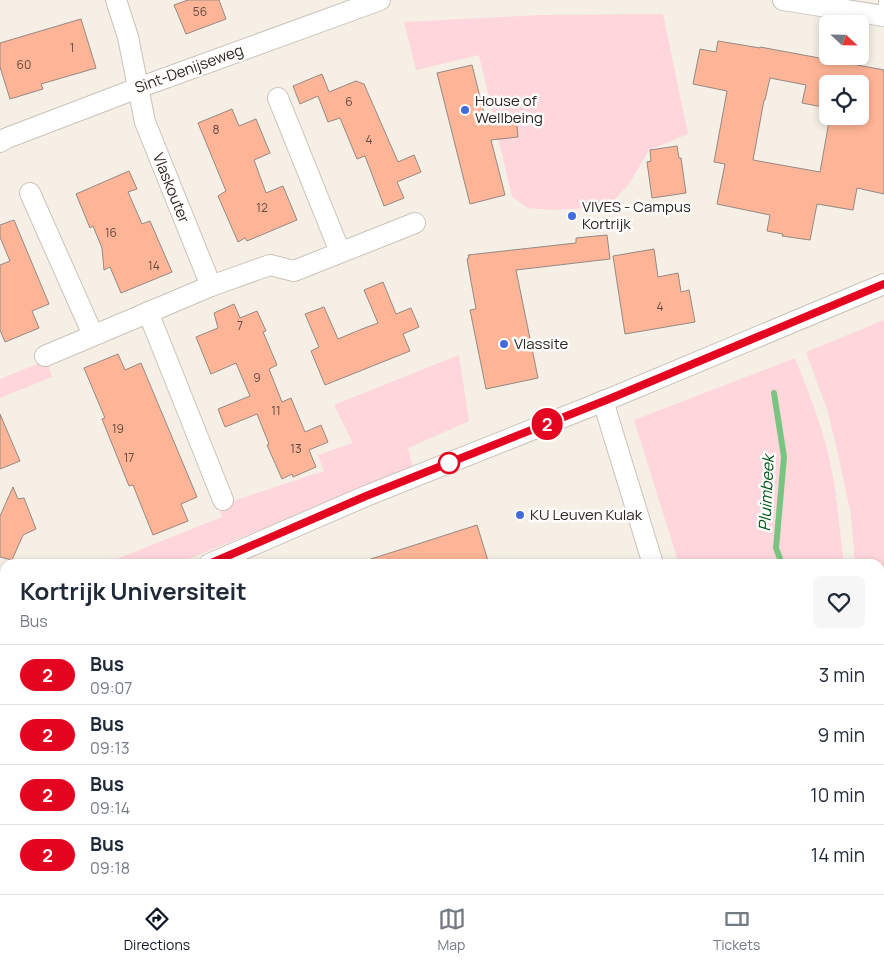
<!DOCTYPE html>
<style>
:root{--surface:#fff;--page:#f6f6f7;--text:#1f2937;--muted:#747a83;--line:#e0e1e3;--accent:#111827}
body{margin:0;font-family:Manrope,sans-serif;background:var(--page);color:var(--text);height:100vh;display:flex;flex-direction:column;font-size:19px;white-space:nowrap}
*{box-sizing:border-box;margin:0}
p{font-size:16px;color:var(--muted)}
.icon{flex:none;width:28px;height:28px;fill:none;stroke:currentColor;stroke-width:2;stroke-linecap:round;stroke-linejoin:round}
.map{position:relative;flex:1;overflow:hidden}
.drawer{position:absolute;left:0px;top:559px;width:885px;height:336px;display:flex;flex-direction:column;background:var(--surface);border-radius:15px 15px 0 0;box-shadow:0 2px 8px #0003}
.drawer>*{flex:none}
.badge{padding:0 10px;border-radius:16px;font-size:18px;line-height:32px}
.needle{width:32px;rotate:112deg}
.controls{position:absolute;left:819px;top:15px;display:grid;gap:10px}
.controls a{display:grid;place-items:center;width:50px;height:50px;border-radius:8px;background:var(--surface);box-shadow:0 2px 8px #0003;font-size:25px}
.map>.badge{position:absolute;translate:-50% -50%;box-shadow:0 0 0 2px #fff}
.round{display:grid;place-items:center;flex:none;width:52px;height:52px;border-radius:8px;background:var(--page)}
.overview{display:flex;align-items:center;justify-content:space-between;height:85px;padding:0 20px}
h1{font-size:24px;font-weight:700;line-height:38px}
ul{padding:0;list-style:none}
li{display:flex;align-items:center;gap:15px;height:60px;padding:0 20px;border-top:1px solid var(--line)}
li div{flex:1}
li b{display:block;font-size:19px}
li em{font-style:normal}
li .badge{min-width:55px;font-weight:700;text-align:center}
.tabs{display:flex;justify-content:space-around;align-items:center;height:70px;border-top:1px solid var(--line);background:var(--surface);font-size:14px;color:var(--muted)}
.tabs a{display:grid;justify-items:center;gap:2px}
.tabs .current{color:var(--accent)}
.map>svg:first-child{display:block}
</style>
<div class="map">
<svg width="884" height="894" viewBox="0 0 884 894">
<rect width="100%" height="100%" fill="#f6efe5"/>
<g fill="#fed6db">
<path d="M663,14L688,134L649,150L629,184L615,199L588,208L554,210L528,208L512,197L479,55L416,70L404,22L540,15Z"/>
<path d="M884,320V647L880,640V564H855L851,515L839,459L828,412L806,352Z"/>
<path d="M459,355L469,421L408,448L413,468L176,564H116L114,560L222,517L218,506L324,471L318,455L353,443L334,405Z"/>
<path d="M795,358C807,389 820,420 828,453C837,489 839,527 844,564H679L634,420Z"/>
<path d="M47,360L52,377L0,398V379Z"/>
<path d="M880,679H884V894H783L782,890H880Z"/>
</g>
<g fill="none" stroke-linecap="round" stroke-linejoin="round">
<g stroke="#7ac482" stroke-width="6">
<path d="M774,393L784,457L776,548L782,564"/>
<path d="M880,721L884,726"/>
</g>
</g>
<g fill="#feb496" stroke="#948984" fill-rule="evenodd">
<path d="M188,0H219L226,19L186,34L174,5Z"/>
<path d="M81,19L96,68L41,84L43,89L10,99L0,67V43Z"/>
<path d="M718,41L760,48V47L884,70V194L857,188L853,210L817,204L810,240L782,236L783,234L767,231L770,215L717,204L725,164L714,162L727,91L693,84L700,49L716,52ZM770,78L806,85L802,103L828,108V84H860V116H830L820,172L753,160L764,100H765Z"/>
<path d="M472,65L485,117L516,114L518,137L491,140L505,195L470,204L437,73Z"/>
<path d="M322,74L329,92L356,81L364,84L398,162L414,155L421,172L397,182L404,198L384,206L365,156L357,159L340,118L328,122L318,96L300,104L293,86Z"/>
<path d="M232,109L239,126L256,119L270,153L254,160L266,193L283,186L297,220L247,241L245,238L238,242L218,196L226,191L198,123Z"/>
<path d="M677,146L679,158H681L686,193L652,198L647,162L651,161L650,150Z"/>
<path d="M129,171L137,189L128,192L142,224L150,221L172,272L121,293L110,267L104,270L102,248L93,226L90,228L76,194Z"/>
<path d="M14,220L49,304L32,311L39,328L5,342L0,330V265L10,261L0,237V225Z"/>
<path d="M607,235L610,259L516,270L538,378L486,389L470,310L476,309L467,259L469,258L468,255L576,243V238Z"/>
<path d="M654,249L658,277L678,273L681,292L689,290L695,322L625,334L613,256Z"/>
<path d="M383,282L396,314L411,308L419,327L403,334L410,351L325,385L311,351L319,347L305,314L324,307L338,339L362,329L378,323L364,290Z"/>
<path d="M234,304L240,318L257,311L266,331L263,332L277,365L269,369L282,402L291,398L305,432L321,425L328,442L309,450L316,467L293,477L292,474L282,479L267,445L269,444L257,414L225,427L218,409L250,396L236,363L211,374L196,337L218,328L214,313Z"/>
<path d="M118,354L125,370L141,363L197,497L181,504L188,521L153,535L133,485L129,486L102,419L105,418L84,368Z"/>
<path d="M0,414L20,461L0,469Z"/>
<path d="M13,487L18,499L24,498L36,529L23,535L12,560L0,557V516Z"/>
<path d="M477,525L489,564H368V560Z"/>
</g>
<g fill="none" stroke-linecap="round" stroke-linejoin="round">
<g stroke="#cac3b9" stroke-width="12">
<g id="lane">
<path d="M884,0V15"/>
<path d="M165,890L167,894"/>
<path d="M209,894L219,890"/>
</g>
</g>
<g stroke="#cac3b9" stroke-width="22">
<g id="street">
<path d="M116,0L128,37L145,122L211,286"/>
<path d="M783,0L884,16"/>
<path d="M278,98L340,252"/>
<path d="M0,142L7,138L138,88L380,0"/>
<path d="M30,193L93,335"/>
<path d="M148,312L223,500"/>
<path d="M45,356L211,286L270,265L294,271L415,223"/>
<path d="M603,401L653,564"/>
<path d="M209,564L366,496L609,399L884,284"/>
<path d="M0,619L5,631"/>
<path d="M0,651L5,649"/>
<path d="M753,890L754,894"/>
</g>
</g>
<use href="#lane" stroke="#fff" stroke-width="10"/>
<use href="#street" stroke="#fff" stroke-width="20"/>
</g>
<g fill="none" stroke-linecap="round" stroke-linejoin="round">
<g stroke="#fff" stroke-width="11">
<path id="line" d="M209,564L366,496L609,399L884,284"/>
</g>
<use href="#line" stroke="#e40521" stroke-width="8"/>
</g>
<g fill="#426cdd" stroke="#fffdfb" stroke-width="2">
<circle cx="465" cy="110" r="5"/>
<circle cx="572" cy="216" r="5"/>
<circle cx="504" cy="344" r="5"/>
<circle cx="520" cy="515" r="5"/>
</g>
<circle fill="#fff" stroke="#e40521" stroke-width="2.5" cx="449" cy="463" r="10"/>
<g text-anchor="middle" stroke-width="5" stroke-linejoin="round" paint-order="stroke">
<g font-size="12" fill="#5f4b40">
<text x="200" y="16">56</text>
<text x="72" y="52">1</text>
<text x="24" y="69">60</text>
<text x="349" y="106">6</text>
<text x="216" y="134">8</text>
<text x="369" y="144">4</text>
<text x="262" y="212">12</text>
<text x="111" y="237">16</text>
<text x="154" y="270">14</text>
<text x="660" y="311">4</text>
<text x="240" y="330">7</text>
<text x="257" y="382">9</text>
<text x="276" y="415">11</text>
<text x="118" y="433">19</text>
<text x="296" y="453">13</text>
<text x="129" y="462">17</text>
</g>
<g font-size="15" fill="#2a2824" stroke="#fffdfb">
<text transform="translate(189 69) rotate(-20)" y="5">Sint-Denijseweg</text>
<text transform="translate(171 188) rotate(68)" y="5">Vlaskouter</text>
</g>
<g font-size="15" fill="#2a2824" stroke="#fffdfb" text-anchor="start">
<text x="475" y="106">House of<tspan x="475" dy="17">Wellbeing</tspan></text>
<text x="582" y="212">VIVES - Campus<tspan x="582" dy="17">Kortrijk</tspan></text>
<text x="514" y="349">Vlassite</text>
<text x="530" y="520">KU Leuven Kulak</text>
</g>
<g font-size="16" font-style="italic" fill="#03591b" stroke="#fffdfb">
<text transform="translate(766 493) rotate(-87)" y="6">Pluimbeek</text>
</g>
</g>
</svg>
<div class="controls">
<a><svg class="needle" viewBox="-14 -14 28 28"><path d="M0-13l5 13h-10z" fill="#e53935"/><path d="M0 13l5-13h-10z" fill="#747a83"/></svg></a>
<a><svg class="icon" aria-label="locate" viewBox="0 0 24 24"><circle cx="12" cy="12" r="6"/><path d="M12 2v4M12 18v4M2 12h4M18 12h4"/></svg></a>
</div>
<b class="badge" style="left:547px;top:424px;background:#e40521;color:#fff">2</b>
<section class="drawer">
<div class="overview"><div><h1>Kortrijk Universiteit</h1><p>Bus</p></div><a class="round"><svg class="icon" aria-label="heart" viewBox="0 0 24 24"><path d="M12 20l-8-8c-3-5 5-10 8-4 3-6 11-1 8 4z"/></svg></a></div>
<ul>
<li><span class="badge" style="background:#e40521;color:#fff">2</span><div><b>Bus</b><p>09:07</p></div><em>3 min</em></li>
<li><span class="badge" style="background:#e40521;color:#fff">2</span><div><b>Bus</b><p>09:13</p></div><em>9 min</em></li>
<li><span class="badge" style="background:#e40521;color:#fff">2</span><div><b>Bus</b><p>09:14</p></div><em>10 min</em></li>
<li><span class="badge" style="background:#e40521;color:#fff">2</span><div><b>Bus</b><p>09:18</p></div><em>14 min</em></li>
</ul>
</section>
</div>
<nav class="tabs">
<a class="current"><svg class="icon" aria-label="directions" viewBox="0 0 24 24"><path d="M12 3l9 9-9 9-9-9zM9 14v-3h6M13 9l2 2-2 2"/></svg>Directions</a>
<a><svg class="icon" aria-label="map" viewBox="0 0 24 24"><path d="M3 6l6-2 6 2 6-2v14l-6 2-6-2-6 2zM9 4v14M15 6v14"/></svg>Map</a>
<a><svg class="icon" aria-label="tickets" viewBox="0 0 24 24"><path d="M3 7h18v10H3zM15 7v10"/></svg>Tickets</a>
</nav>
